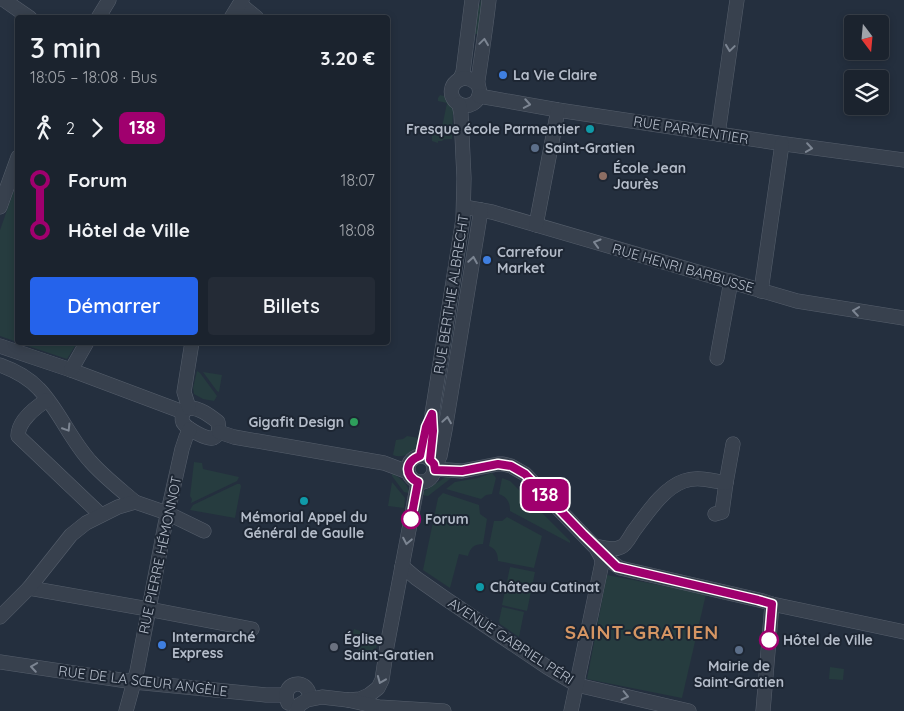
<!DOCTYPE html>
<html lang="fr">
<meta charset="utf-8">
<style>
:root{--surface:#1b232e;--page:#242b36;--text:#f1f3f6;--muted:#a0a4aa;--line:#39404a;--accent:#2563eb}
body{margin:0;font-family:Quicksand,sans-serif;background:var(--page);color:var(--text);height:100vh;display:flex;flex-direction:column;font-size:19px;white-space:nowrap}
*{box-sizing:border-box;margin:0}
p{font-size:16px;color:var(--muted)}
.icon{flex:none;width:28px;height:28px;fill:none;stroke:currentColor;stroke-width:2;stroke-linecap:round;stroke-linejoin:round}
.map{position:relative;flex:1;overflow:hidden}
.details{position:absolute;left:15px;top:15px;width:375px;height:330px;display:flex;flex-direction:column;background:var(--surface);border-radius:5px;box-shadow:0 2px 8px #0003,0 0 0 1px var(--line)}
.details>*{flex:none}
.badge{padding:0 10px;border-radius:8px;font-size:18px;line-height:32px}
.needle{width:32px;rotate:164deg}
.controls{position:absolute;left:844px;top:15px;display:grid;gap:10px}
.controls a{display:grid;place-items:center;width:45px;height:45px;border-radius:5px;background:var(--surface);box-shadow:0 2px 8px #0003,0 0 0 1px var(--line);font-size:25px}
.map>.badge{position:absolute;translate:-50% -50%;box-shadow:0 0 0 2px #fff}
.legs{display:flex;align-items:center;gap:8px;height:55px;padding:0 15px;font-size:16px}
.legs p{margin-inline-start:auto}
.head{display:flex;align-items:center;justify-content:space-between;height:85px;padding:0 15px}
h1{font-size:28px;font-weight:600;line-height:38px}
.primary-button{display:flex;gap:10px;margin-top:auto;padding:10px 15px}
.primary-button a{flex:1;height:58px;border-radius:5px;background:var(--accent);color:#fff;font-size:20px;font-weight:600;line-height:58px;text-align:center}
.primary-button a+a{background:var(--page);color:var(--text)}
ul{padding:0 15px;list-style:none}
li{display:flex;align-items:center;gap:18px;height:50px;font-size:19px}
li i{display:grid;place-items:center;width:8px;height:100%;margin:0 6px;background:currentColor}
li i::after{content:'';width:12px;height:12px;margin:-6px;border:4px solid;border-radius:50%;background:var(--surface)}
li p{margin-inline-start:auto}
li:first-child i{background:linear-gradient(#0000 50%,currentColor 0)}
li:last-child i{background:linear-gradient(currentColor 50%,#0000 0)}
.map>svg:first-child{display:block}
</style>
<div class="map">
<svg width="904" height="711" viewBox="0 0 904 711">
<rect width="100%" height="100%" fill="#242f3e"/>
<g fill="#263c3f">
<path d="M481,0H487L482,35L470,33Z"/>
<path d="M440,95C445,96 446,97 448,102C449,104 452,106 453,109L452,139H444L442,141H438V143L432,141V133L441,132L447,103L438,101V98Z"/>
<path d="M17,182V342L0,336V230Z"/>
<path d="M19,343L77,342V343L67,359Z"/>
<path d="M197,371L200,373L217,396L214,401L203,399L194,394L193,388Z"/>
<path d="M203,372L222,375L219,392L217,391Z"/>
<path d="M407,436L419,438L417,448C410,453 402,459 393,455L396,440L403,439Z"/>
<path d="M194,462L202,463L203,469L239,477L237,481L191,503L192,499L190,496Z"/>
<path d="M392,473C400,478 408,483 409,493L404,492L392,476Z"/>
<path d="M492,473L496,478L492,494L486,495L481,499L446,489L455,482L478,478Z"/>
<path d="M449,475H455L428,496L421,495V493Z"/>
<path d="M502,478L510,481L570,541V543L510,511C510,502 507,497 499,494Z"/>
<path d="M392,482L405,498L404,508L388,506Z"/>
<path d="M237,484H240L241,486L235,518L190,510L193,505Z"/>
<path d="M443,493L479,505L480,514L487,519L483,544C474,544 470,548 468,556L459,554L450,588L423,570L438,498Z"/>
<path d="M507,517L542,536L534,568L498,561C498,554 496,549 489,546L494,521H502Z"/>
<path d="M510,567L535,572L527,611L502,605Z"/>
<path d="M607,575L706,594L682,698L587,679Z"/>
<path d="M502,607L524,612L519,637L500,624L499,621Z"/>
<path d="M354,629L379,637L376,649L361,660L355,662L353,657L358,652C359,645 360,639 353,634Z"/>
<path d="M830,667L844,669L843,680L829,679Z"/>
</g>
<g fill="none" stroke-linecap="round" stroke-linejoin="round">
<g stroke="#565f6c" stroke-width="15">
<g id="minor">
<path d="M4,0L30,18"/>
<path d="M240,4L257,18"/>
<path d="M98,18L109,0"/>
<path d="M231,18L242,0"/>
<path d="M460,79L463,72L472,0"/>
<path d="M477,84C463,69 443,87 455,101C463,109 477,106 479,95C481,89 477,86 478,80C482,53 486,27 489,0"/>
<path d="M479,96L558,110L778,143L904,160"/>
<path d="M718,134L737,0"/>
<path d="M0,207L18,157"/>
<path d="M464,207L492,212L797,301L904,318"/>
<path d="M536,225L558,110"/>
<path d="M761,291L782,144"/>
<path d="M0,346L71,370L183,412"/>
<path d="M717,358L731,281"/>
<path d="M0,365C14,370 29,378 39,389C59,410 70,439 90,461C103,476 120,489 135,502"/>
<path d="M71,370L87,342"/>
<path d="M47,400C36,407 18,421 18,436L101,515"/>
<path d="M189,408C200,408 209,415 218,422L219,432C218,434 215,437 213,438C207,440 188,429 184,424C181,421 182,416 183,412Z"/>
<path d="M189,408L184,392L192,342"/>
<path d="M219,432L234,437L384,463L408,472"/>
<circle cx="421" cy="469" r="13"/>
<path d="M431,460L433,431L432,414L463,219L464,178L461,114L459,104"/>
<path d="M435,466L440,456L445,430L481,210"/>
<path d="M435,469L462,471L498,464H503L511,466L525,474L594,546L613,563L620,568L763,601L772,604L904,632"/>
<path d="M715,514L722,512L726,483"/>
<path d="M595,546C604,548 613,551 621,547C626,545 630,537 633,532C646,515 663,488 684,481C698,476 713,481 726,483L733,444"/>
<path d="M402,566L416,578L446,599L547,667L577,685L689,711"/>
<path d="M29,588L148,609L252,629"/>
<path d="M0,617L29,588L71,535L86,523L118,507L135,502L167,513L204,531"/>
<path d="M0,662L134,682L266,695H286"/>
<path d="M348,700L360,699L369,695L378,688L382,680L387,646L418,482"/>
<path d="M288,703C279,683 308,675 310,698"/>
<path d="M126,711L137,671L165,525L182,449L186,437L190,429"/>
<path d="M297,711L299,705L307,700L322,697L348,700L379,707L444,711"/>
<path d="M571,711L602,563L601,557L596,548"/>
<path d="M763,711L772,604"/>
</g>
</g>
<use href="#minor" stroke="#38414e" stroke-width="14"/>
</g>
<defs><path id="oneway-chevron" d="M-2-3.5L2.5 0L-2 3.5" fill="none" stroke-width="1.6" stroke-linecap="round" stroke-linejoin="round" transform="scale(1.25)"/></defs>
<g stroke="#7c8592">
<use href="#oneway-chevron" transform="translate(484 42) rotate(-82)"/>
<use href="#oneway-chevron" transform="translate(730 48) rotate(98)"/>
<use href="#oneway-chevron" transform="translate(527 104) rotate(10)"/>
<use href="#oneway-chevron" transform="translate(809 148) rotate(8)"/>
<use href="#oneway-chevron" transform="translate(597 243) rotate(-164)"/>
<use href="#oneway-chevron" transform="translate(473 260) rotate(-81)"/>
<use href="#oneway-chevron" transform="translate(856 311) rotate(-172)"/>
<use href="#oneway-chevron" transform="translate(447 420) rotate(-81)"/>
<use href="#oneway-chevron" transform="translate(67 428) rotate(58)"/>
<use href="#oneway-chevron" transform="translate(407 541) rotate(101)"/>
<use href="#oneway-chevron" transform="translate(34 667) rotate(-171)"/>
<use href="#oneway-chevron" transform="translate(381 680) rotate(112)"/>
<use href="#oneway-chevron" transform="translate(625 696) rotate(13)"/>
</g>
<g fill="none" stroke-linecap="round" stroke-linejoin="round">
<g stroke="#fff" stroke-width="11">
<path id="line-1" d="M411,519L418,482C404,476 405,461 420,456L426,427L432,414L433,431L430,460L434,464L435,470L462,471L498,464L511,466L525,474L583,534L617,567L758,600L772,604L769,640"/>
</g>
<use href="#line-1" stroke="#a0006e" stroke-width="8"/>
</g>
<g fill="#3f7fe0" stroke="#1d2633" stroke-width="2">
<circle cx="503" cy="75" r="5"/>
<circle cx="487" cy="260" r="5"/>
<circle cx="162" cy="645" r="5"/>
</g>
<g fill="#0f9aa8" stroke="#1d2633" stroke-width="2">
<circle cx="590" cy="129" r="5"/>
<circle cx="304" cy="501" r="5"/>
<circle cx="480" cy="587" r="5"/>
</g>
<g fill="#5c6f8a" stroke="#1d2633" stroke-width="2">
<circle cx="535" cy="148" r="5"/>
<circle cx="739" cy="650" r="5"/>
</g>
<circle fill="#8d6e63" stroke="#1d2633" stroke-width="2" cx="603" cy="176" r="5"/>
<circle fill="#2e9e5b" stroke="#1d2633" stroke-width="2" cx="354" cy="422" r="5"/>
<g fill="#fff" stroke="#a0006e" stroke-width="2.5">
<circle cx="411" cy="519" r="9"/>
<circle cx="769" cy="640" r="9"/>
</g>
<circle fill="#6b7280" stroke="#1d2633" stroke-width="2" cx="334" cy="647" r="5"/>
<g text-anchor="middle" stroke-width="4" stroke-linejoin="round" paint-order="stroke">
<g font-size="14" font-weight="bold" fill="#b4bcc9" stroke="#1d2633" text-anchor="start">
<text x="513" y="80">La Vie Claire</text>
<text x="580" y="134" text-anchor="end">Fresque école Parmentier</text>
<text x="545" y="153">Saint-Gratien</text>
<text x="613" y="173">École Jean<tspan x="613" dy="16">Jaurès</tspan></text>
<text x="497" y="257">Carrefour<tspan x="497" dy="16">Market</tspan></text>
<text x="344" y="427" text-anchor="end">Gigafit Design</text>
<text x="304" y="522" text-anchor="middle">Mémorial Appel du<tspan x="304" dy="16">Général de Gaulle</tspan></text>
<text x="490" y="592">Château Catinat</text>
<text x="172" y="642">Intermarché<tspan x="172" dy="16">Express</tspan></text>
<text x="344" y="644">Église<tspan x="344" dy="16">Saint-Gratien</tspan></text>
<text x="739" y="671" text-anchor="middle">Mairie de<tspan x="739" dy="16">Saint-Gratien</tspan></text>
</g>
<g font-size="14" fill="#b4bcc9" stroke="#1d2633">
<text transform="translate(691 130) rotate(9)" y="5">RUE PARMENTIER</text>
<text transform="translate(683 268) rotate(16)" y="5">RUE HENRI BARBUSSE</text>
<text transform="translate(451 294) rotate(-81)" y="5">RUE BERTHIE ALBRECHT</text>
<text transform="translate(160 555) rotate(-78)" y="5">RUE PIERRE HÉMONNOT</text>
<text transform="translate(511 641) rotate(33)" y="5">AVENUE GABRIEL PÉRI</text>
<text transform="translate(143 681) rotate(7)" y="5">RUE DE LA SŒUR ANGÈLE</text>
</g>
<g font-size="14" font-weight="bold" fill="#b4bcc9" stroke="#1d2633" text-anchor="start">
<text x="425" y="524">Forum</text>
<text x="783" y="645">Hôtel de Ville</text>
</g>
<g font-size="19" font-weight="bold" letter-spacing="1" fill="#d59563" stroke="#1d2633">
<text x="642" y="639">SAINT-GRATIEN</text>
</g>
</g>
</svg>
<div class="controls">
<a><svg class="needle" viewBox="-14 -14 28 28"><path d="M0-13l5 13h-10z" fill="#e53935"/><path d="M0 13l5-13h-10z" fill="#a0a4aa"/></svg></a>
<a><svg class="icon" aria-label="layers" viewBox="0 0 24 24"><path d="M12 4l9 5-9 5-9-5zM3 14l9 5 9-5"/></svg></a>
</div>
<b class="badge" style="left:545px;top:495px;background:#a0006e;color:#fff">138</b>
<section class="details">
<div class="head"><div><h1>3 min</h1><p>18:05 – 18:08 · Bus</p></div><b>3.20 €</b></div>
<div class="legs"><svg class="icon" aria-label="walk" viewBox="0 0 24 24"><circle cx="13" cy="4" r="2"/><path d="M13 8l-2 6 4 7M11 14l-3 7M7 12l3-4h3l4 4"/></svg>2<svg class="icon" aria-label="forward" viewBox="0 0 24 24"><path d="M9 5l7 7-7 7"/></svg><b class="badge" style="background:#a0006e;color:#fff">138</b></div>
<ul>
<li><i style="color:#a0006e"></i><b>Forum</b><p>18:07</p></li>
<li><i style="color:#a0006e"></i><b>Hôtel de Ville</b><p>18:08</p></li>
</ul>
<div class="primary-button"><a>Démarrer</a><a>Billets</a></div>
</section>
</div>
